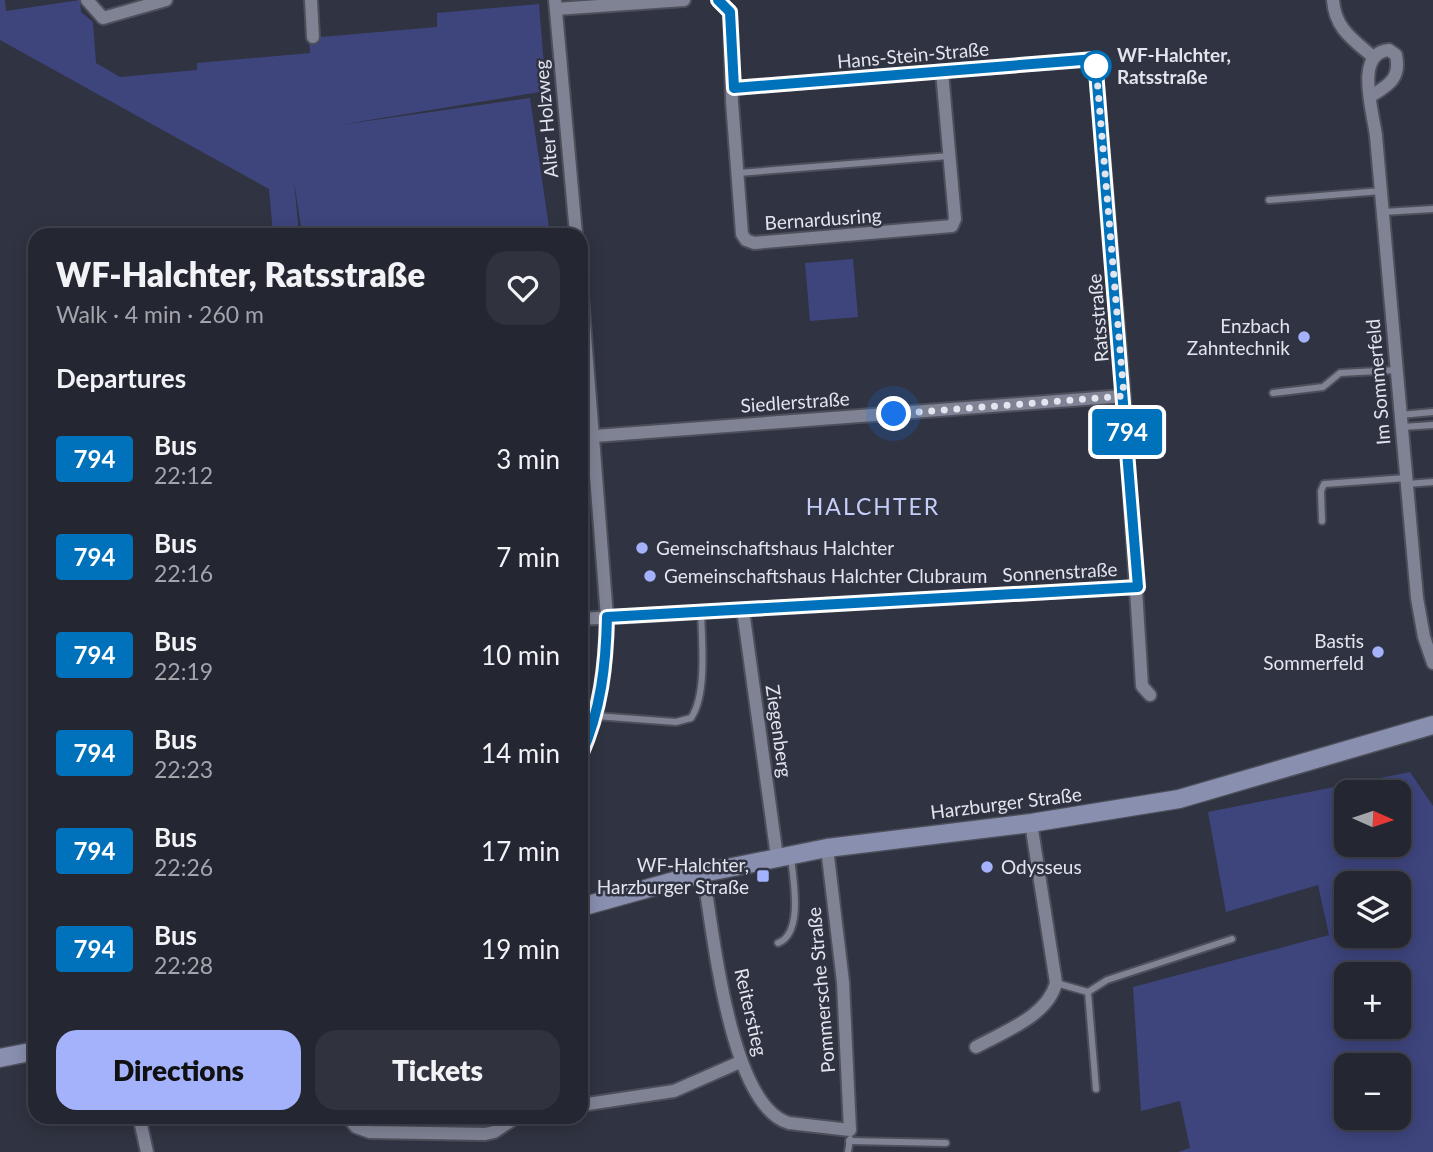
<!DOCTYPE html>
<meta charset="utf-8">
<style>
:root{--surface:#242631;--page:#30323d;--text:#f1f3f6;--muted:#a3a5ab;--line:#41434d;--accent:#a4b2fc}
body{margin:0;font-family:Lato,sans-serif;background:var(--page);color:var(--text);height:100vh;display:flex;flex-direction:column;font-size:26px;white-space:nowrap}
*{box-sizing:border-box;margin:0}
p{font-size:23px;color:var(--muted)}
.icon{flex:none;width:38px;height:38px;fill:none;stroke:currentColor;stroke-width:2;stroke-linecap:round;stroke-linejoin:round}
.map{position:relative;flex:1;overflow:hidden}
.sheet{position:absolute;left:28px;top:228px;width:560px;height:896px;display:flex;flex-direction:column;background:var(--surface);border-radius:21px;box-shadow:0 4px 18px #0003,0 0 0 2px var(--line)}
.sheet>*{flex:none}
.badge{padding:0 14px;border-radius:5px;font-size:24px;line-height:46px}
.needle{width:46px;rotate:93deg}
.controls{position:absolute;left:1334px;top:780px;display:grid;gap:14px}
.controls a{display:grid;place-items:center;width:77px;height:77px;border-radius:14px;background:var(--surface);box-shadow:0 4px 18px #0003,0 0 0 2px var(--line);font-size:35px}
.you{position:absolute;width:35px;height:35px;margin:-18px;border:5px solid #fff;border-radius:50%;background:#1a73e8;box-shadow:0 0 0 10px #1a73e833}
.map>.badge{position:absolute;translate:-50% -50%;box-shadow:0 0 0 4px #fff}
h2{padding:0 28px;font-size:26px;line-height:63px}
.round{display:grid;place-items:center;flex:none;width:74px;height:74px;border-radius:21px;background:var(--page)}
.headline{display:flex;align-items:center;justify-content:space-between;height:119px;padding:0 28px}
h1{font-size:33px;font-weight:800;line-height:52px}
.button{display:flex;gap:14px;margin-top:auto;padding:14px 28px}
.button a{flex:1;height:80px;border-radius:21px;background:var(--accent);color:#111;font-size:28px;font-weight:800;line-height:80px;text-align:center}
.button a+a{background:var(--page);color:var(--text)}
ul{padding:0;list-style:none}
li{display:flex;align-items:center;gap:21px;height:98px;padding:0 28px}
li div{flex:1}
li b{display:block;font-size:26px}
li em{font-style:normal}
li .badge{min-width:77px;font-weight:700;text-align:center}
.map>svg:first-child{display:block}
</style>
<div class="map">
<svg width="1433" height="1152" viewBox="0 0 1433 1152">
<rect width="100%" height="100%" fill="#303341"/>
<g fill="#3e457d" fill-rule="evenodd">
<path d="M0,0H5L6,11L80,0L81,12L93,22L96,63L120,77L197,70V63L310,53L309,38L437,27V13L539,4L546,91L339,125L530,98L550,234H302L294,181L299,234H273L269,189L0,40Z"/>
<path d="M853,259L858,317L810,321L805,263Z"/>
<path d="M1410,772L1433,806V1152H1178L1190,1148L1180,1101L1141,1111L1133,987L1329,935L1318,885L1226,912L1208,812ZM1346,793H1398V845H1346ZM1346,884H1398V936H1346ZM1346,975H1398V1027H1346ZM1346,1066H1398V1118H1346Z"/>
</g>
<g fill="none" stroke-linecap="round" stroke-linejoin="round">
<g stroke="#4d4f5b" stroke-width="10">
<g id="lane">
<path d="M738,173L949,156"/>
<path d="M1269,200L1381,191"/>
<path d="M1383,212L1433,209"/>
<path d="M1273,393L1323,387L1340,373L1397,370"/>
<path d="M1400,415L1433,412"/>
<path d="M1402,427L1433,425"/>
<path d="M1407,484L1433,482"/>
<path d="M1322,521L1321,491L1324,484L1406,478"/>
<path d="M596,716L676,722L691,718C707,695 702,642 701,613"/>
<path d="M778,943C804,933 793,879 791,857"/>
<path d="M1056,983L1088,992L1096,1089"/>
<path d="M1088,992L1107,980L1232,939"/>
<path d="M849,1141L946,1143"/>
<path d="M848,1152L850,1139"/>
</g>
</g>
<g stroke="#4d4f5b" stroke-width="16">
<g id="street">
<path d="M87,0L103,18L166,0"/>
<path d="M311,0L313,37"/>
<path d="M555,0L576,234"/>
<path d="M718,0L730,12L732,102L742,234L746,240L754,243L952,226L955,219L942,72"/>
<path d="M1333,0C1335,28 1352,39 1372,56"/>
<path d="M556,9L684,0"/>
<path d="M734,88L1095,59L1124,396L1142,686L1150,695"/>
<path d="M1371,96C1389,85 1401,78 1396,55L1389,50C1354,53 1373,111 1376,136L1417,598L1424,637L1433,663"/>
<path d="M581,284L607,617C606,665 601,710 581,755"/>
<path d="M595,436L1124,396"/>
<path d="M743,610L777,857"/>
<path d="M581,619L1137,587"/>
<path d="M703,873C713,928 729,1106 789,1123L850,1130L843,982L827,848"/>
<path d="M976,1047C1003,1032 1048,1016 1056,983L1031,823"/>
<path d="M581,1105L674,1091L740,1062"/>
<path d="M139,1116L147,1152"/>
<path d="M347,1116L356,1127L370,1132L485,1134L494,1132L518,1116"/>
</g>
</g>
<g stroke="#4d4f5b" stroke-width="21">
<g id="secondary">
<path d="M581,907L703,873L827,848L1031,823L1179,799L1433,725"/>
<path d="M0,1058L35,1051"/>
</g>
</g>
<use href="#lane" stroke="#7f8394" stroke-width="6"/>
<use href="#street" stroke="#7f8394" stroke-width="12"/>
<use href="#secondary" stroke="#898faf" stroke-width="18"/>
</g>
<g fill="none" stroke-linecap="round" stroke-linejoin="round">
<g stroke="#fff" stroke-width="16">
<path id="line" d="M581,755C601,710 606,665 607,617L1138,587L1095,59L734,88L730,12L718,0"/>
</g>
<use href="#line" stroke="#0072bc" stroke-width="10"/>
<path stroke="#e2e4ee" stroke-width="7" stroke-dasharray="0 12.6" d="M894,414L1124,396L1096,66"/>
</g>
<circle fill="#fff" stroke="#0072bc" stroke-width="3.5" cx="1096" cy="66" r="14"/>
<g fill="#a4b2fc" stroke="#303341" stroke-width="2.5">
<circle cx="1304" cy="337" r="7"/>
<circle cx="642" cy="548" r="7"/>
<circle cx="650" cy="576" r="7"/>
<circle cx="1378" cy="652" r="7"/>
<circle cx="987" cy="867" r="7"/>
<rect x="756" y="869" width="14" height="14" rx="3.5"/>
</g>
<g text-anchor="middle" stroke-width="5" stroke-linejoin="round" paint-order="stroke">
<g font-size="19" fill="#e2e4ee" stroke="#303341">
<text transform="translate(913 55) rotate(-5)" y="7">Hans-Stein-Straße</text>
<text transform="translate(546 119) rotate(-95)" y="7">Alter Holzweg</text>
<text transform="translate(823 219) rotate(-4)" y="7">Bernardusring</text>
<text transform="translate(1098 318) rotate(-95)" y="7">Ratsstraße</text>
<text transform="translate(1378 382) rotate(-95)" y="7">Im Sommerfeld</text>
<text transform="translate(795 402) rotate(-4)" y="7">Siedlerstraße</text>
<text transform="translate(1060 572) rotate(-3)" y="7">Sonnenstraße</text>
<text transform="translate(779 731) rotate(82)" y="7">Ziegenberg</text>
<text transform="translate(1006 803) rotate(-7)" y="7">Harzburger Straße</text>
<text transform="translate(821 990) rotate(-95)" y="7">Pommersche Straße</text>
<text transform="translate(751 1012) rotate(77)" y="7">Reiterstieg</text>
</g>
<g font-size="19" font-weight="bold" fill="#e2e4ee" stroke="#303341" text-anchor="start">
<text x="1117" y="62">WF-Halchter,<tspan x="1117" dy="22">Ratsstraße</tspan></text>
</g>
<g font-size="19" fill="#e2e4ee" stroke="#303341" text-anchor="end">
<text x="1290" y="333">Enzbach<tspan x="1290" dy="22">Zahntechnik</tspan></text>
<text x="656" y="555" text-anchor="start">Gemeinschaftshaus Halchter</text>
<text x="664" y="583" text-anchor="start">Gemeinschaftshaus Halchter Clubraum</text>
<text x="1364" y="648">Bastis<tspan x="1364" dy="22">Sommerfeld</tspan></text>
<text x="749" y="872">WF-Halchter,<tspan x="749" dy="22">Harzburger Straße</tspan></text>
<text x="1001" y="874" text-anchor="start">Odysseus</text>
</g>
<g font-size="23" letter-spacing="2" fill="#c5cef9" stroke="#303341">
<text x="873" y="515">HALCHTER</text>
</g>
</g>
</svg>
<div class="controls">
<a><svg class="needle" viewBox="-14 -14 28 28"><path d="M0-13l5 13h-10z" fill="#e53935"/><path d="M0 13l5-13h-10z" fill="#a3a5ab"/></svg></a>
<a><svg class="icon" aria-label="layers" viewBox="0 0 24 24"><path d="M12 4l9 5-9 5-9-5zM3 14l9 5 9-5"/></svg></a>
<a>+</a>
<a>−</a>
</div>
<div class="you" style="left:894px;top:414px"></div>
<b class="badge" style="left:1127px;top:432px;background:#0072bc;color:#fff">794</b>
<section class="sheet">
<div class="headline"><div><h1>WF-Halchter, Ratsstraße</h1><p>Walk · 4 min · 260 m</p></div><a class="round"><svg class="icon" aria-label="heart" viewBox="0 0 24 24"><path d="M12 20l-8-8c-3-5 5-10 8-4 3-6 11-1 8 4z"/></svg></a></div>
<h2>Departures</h2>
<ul>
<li><span class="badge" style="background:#0072bc;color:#fff">794</span><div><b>Bus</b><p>22:12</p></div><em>3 min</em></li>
<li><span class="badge" style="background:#0072bc;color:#fff">794</span><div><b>Bus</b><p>22:16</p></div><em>7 min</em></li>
<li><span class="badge" style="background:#0072bc;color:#fff">794</span><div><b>Bus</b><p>22:19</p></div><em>10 min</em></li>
<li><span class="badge" style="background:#0072bc;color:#fff">794</span><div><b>Bus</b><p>22:23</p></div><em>14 min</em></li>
<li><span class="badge" style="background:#0072bc;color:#fff">794</span><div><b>Bus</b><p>22:26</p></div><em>17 min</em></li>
<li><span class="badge" style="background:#0072bc;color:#fff">794</span><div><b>Bus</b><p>22:28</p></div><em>19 min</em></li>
</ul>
<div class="button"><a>Directions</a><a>Tickets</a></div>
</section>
</div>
